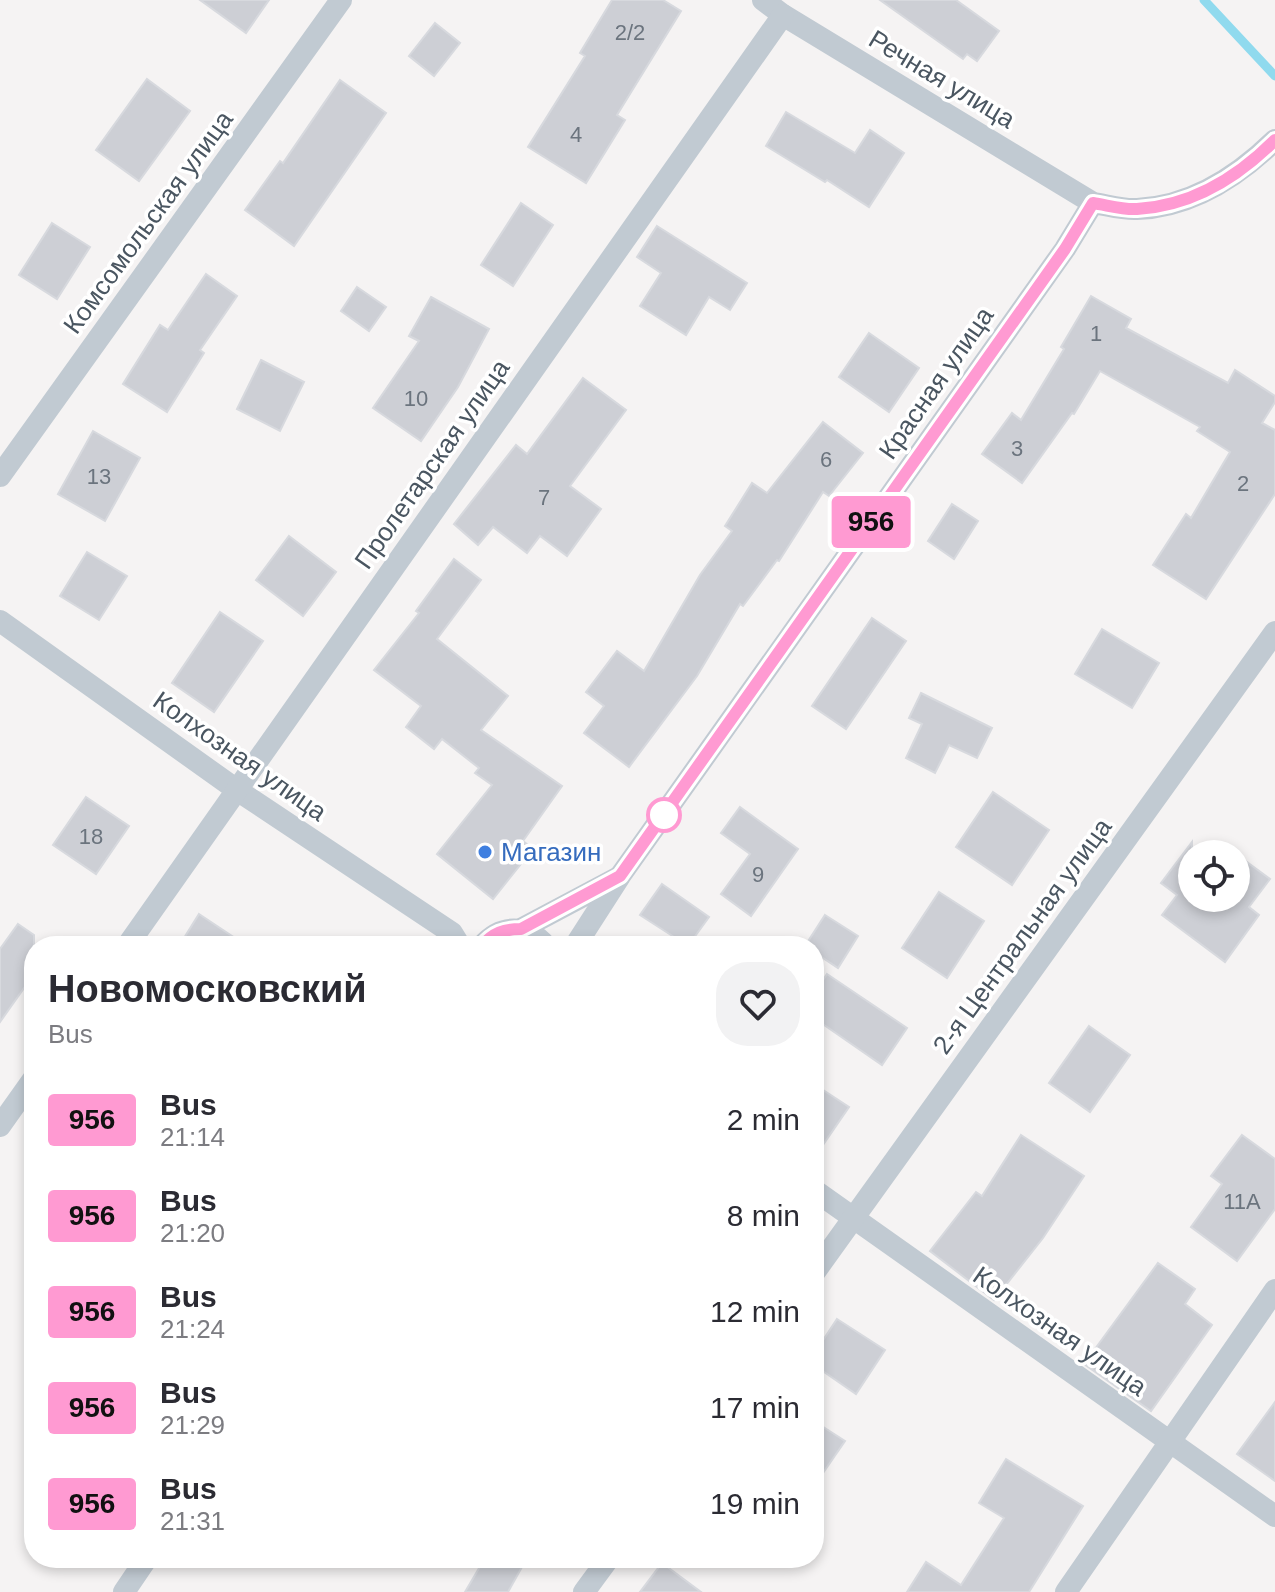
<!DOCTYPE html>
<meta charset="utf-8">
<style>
:root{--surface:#fff;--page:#f2f2f3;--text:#2b2b33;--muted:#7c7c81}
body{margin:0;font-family:Arial,sans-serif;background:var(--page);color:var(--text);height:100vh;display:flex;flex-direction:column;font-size:30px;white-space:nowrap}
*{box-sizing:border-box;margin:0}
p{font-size:26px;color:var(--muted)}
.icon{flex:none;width:44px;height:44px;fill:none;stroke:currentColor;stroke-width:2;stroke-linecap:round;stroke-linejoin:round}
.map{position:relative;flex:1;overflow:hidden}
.side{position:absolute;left:24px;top:936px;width:800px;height:632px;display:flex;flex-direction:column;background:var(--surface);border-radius:32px;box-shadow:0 4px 12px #0003}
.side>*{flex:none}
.badge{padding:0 16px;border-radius:6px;font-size:28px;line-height:52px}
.fabs{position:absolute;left:1178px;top:840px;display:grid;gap:16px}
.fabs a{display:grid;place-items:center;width:72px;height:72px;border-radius:50%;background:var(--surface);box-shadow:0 4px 12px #0003;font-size:40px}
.map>.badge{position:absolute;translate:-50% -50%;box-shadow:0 0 0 4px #fff}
.round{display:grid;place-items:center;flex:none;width:84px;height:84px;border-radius:32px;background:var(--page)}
.headline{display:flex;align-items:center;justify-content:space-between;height:136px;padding:0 24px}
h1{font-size:38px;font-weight:800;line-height:60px}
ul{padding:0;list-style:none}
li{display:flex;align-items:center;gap:24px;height:96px;padding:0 24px}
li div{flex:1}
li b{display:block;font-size:30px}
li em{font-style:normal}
li .badge{min-width:88px;font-weight:700;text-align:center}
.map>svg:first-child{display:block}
</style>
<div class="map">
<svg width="1275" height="1592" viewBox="0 0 1275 1592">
<rect width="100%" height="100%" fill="#f5f3f3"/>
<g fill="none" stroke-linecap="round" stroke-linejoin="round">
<path stroke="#90daee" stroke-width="9" d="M1204,0L1275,76"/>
</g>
<g fill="#cdcfd5" stroke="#d7d9de" stroke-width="2">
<path d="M200,0H269L246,33Z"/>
<path d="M612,0H663L681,11L617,115L625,120L586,183L528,147L585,56L580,53Z"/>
<path d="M880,0H956L999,31L977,61L967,54L963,59Z"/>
<path d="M435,23L460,43L434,76L409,56Z"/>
<path d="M147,79L190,111L139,181L96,150Z"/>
<path d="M340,80L386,113L294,246L245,210L280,161L283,163Z"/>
<path d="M786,112L855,153L870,130L904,153L869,207L827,180L825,182L766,146Z"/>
<path d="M521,203L553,225L513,286L481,265Z"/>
<path d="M52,223L90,247L57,299L19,275Z"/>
<path d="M657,226L747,283L730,310L709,297L686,335L640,306L661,273L637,257Z"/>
<path d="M206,274L237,296L200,350L204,353L167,412L123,384L160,325L168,330Z"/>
<path d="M357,287L386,307L369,331L341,311Z"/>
<path d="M1091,296L1131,319L1126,328L1228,383L1235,370L1275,396V402L1262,423L1275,430V494L1206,599L1153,565L1186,514L1191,518L1230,452L1197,431L1200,427L1100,371L1074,414L1072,413L1022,483L982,454L1012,413L1021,420L1064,349L1061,347Z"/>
<path d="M431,297L489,329L458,387L421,441L373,408L419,341L409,336Z"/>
<path d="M869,333L919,368L889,412L839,377Z"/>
<path d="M261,360L304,382L280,431L237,409Z"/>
<path d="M583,378L626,410L570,486L601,509L567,556L540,536L527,553L493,527L478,545L454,524L516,445L527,454Z"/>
<path d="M823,422L863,453L829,496L823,492L779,561L777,560L743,606L740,604L697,676L629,767L584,733L604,706L586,692L617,651L644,671L700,575L732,531L725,526L752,483L767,493Z"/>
<path d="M93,431L140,458L105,521L58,494Z"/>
<path d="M952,504L978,521L954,559L928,541Z"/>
<path d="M289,536L336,572L303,616L256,580Z"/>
<path d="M87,552L127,576L99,620L60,596Z"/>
<path d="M454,559L481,580L437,639L508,696L481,730L562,786L523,841L533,849L493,899L437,854L492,785L475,773L479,768L442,739L434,749L406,727L421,706L374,670L419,613L416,611Z"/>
<path d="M220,612L263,641L214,712L172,683Z"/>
<path d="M872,618L906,641L846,729L812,706Z"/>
<path d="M1102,629L1159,663L1132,708L1075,674Z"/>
<path d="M921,693L992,728L977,758L949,745L935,773L906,758L922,724L909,718Z"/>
<path d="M993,792L1049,830L1012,885L956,847Z"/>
<path d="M86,797L129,826L96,874L53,845Z"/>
<path d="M740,807L798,849L751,916L721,894L750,854L721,833Z"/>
<path d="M1192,842V898H1236V854L1270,879L1249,907L1259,915L1225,962L1162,915L1177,895L1161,883Z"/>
<path d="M662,884L709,917L688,946L640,915Z"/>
<path d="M939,892L984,921L947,978L902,948Z"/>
<path d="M199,914L247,946H179Z"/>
<path d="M825,915L858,936L838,968L814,952V946H805Z"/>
<path d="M18,924L34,935V974L0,1022V949Z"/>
<path d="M827,974L907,1028L882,1065L814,1018V994Z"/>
<path d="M1089,1026L1130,1055L1090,1112L1049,1083Z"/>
<path d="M814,1084L849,1107L814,1158Z"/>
<path d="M1021,1135L1084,1176L1043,1238L994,1300L930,1251L976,1192L982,1196Z"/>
<path d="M1242,1135L1275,1159V1209L1237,1261L1191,1227L1222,1184L1211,1176Z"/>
<path d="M1158,1263L1195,1289L1185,1304L1212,1325L1151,1411L1084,1364Z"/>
<path d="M837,1319L885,1350L856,1394L814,1365V1354Z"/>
<path d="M1275,1402V1481L1237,1454Z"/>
<path d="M814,1421L845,1441L814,1486Z"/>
<path d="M1006,1459L1083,1506L1029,1592H907L926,1562L961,1585L1004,1518L979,1503Z"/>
<path d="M485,1558H527L508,1592H465Z"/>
<path d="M662,1563L701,1592H640Z"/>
</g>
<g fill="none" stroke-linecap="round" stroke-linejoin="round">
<g stroke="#c1cad2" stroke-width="22">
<path d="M763,0L783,15L1093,203C1107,205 1123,210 1137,209C1191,207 1237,177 1275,140"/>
<path d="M0,476L341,0"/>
<path d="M0,621L237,790L452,933L460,946"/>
<path d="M521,929L619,877"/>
<path d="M127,946L783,15"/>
<path d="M482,946C501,924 527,924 546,946"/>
<path d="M575,946L620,876L1065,249L1093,203"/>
<path d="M0,1126L34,1078"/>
<path d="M814,1190L1275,1516"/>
<path d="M814,1273L1275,632"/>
<path d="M124,1592L147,1558"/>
<path d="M584,1592L609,1558"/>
<path d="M1066,1592L1275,1290"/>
</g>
</g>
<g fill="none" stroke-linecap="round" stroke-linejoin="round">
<g stroke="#fff" stroke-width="18">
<path id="line" d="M482,946C493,933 504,929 521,929L620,876L1065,249L1093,203C1107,205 1123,210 1137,209C1191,206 1238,177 1275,140"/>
</g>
<use href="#line" stroke="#ff9ad2" stroke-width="12"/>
</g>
<circle fill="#fff" stroke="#ff9ad2" stroke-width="4" cx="664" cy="815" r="16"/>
<circle fill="#3f7fe0" stroke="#fff" stroke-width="3" cx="485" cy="852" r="8"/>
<g text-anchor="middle" stroke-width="7" stroke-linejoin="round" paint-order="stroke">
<g font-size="22" fill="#6b747e">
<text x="630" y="40">2/2</text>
<text x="576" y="142">4</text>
<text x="1096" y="341">1</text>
<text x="416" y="406">10</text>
<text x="1017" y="456">3</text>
<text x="826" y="467">6</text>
<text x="99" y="484">13</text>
<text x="1243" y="491">2</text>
<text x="544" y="505">7</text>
<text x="91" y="844">18</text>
<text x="758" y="882">9</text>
<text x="1242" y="1209">11А</text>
</g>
<g font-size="26" fill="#4a5661" stroke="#fff">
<text transform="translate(942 79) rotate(31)" y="9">Речная улица</text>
<text transform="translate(148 222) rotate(-54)" y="9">Комсомольская улица</text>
<text transform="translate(936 383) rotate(-55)" y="9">Красная улица</text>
<text transform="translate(432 464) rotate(-55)" y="9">Пролетарская улица</text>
<text transform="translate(240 756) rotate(35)" y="9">Колхозная улица</text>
<text transform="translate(1022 936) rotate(-54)" y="9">2-я Центральная улица</text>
<text transform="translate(1060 1331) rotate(35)" y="9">Колхозная улица</text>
</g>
<g font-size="26" fill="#366cbe" stroke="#fff" text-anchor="start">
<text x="501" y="861">Магазин</text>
</g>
</g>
</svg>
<div class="fabs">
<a><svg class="icon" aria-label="locate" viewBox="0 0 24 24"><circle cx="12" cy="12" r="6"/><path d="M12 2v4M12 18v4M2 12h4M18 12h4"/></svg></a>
</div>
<b class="badge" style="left:871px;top:522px;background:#ff9ad2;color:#111">956</b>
<section class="side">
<div class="headline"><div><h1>Новомосковский</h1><p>Bus</p></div><a class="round"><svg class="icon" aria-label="heart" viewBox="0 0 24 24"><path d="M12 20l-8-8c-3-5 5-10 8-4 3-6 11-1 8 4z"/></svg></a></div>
<ul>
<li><span class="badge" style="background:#ff9ad2;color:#111">956</span><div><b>Bus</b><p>21:14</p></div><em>2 min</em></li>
<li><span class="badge" style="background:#ff9ad2;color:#111">956</span><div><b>Bus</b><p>21:20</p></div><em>8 min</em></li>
<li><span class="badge" style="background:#ff9ad2;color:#111">956</span><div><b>Bus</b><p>21:24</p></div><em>12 min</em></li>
<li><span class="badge" style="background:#ff9ad2;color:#111">956</span><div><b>Bus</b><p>21:29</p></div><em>17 min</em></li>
<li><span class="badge" style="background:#ff9ad2;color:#111">956</span><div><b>Bus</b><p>21:31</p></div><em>19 min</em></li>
</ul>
</section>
</div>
